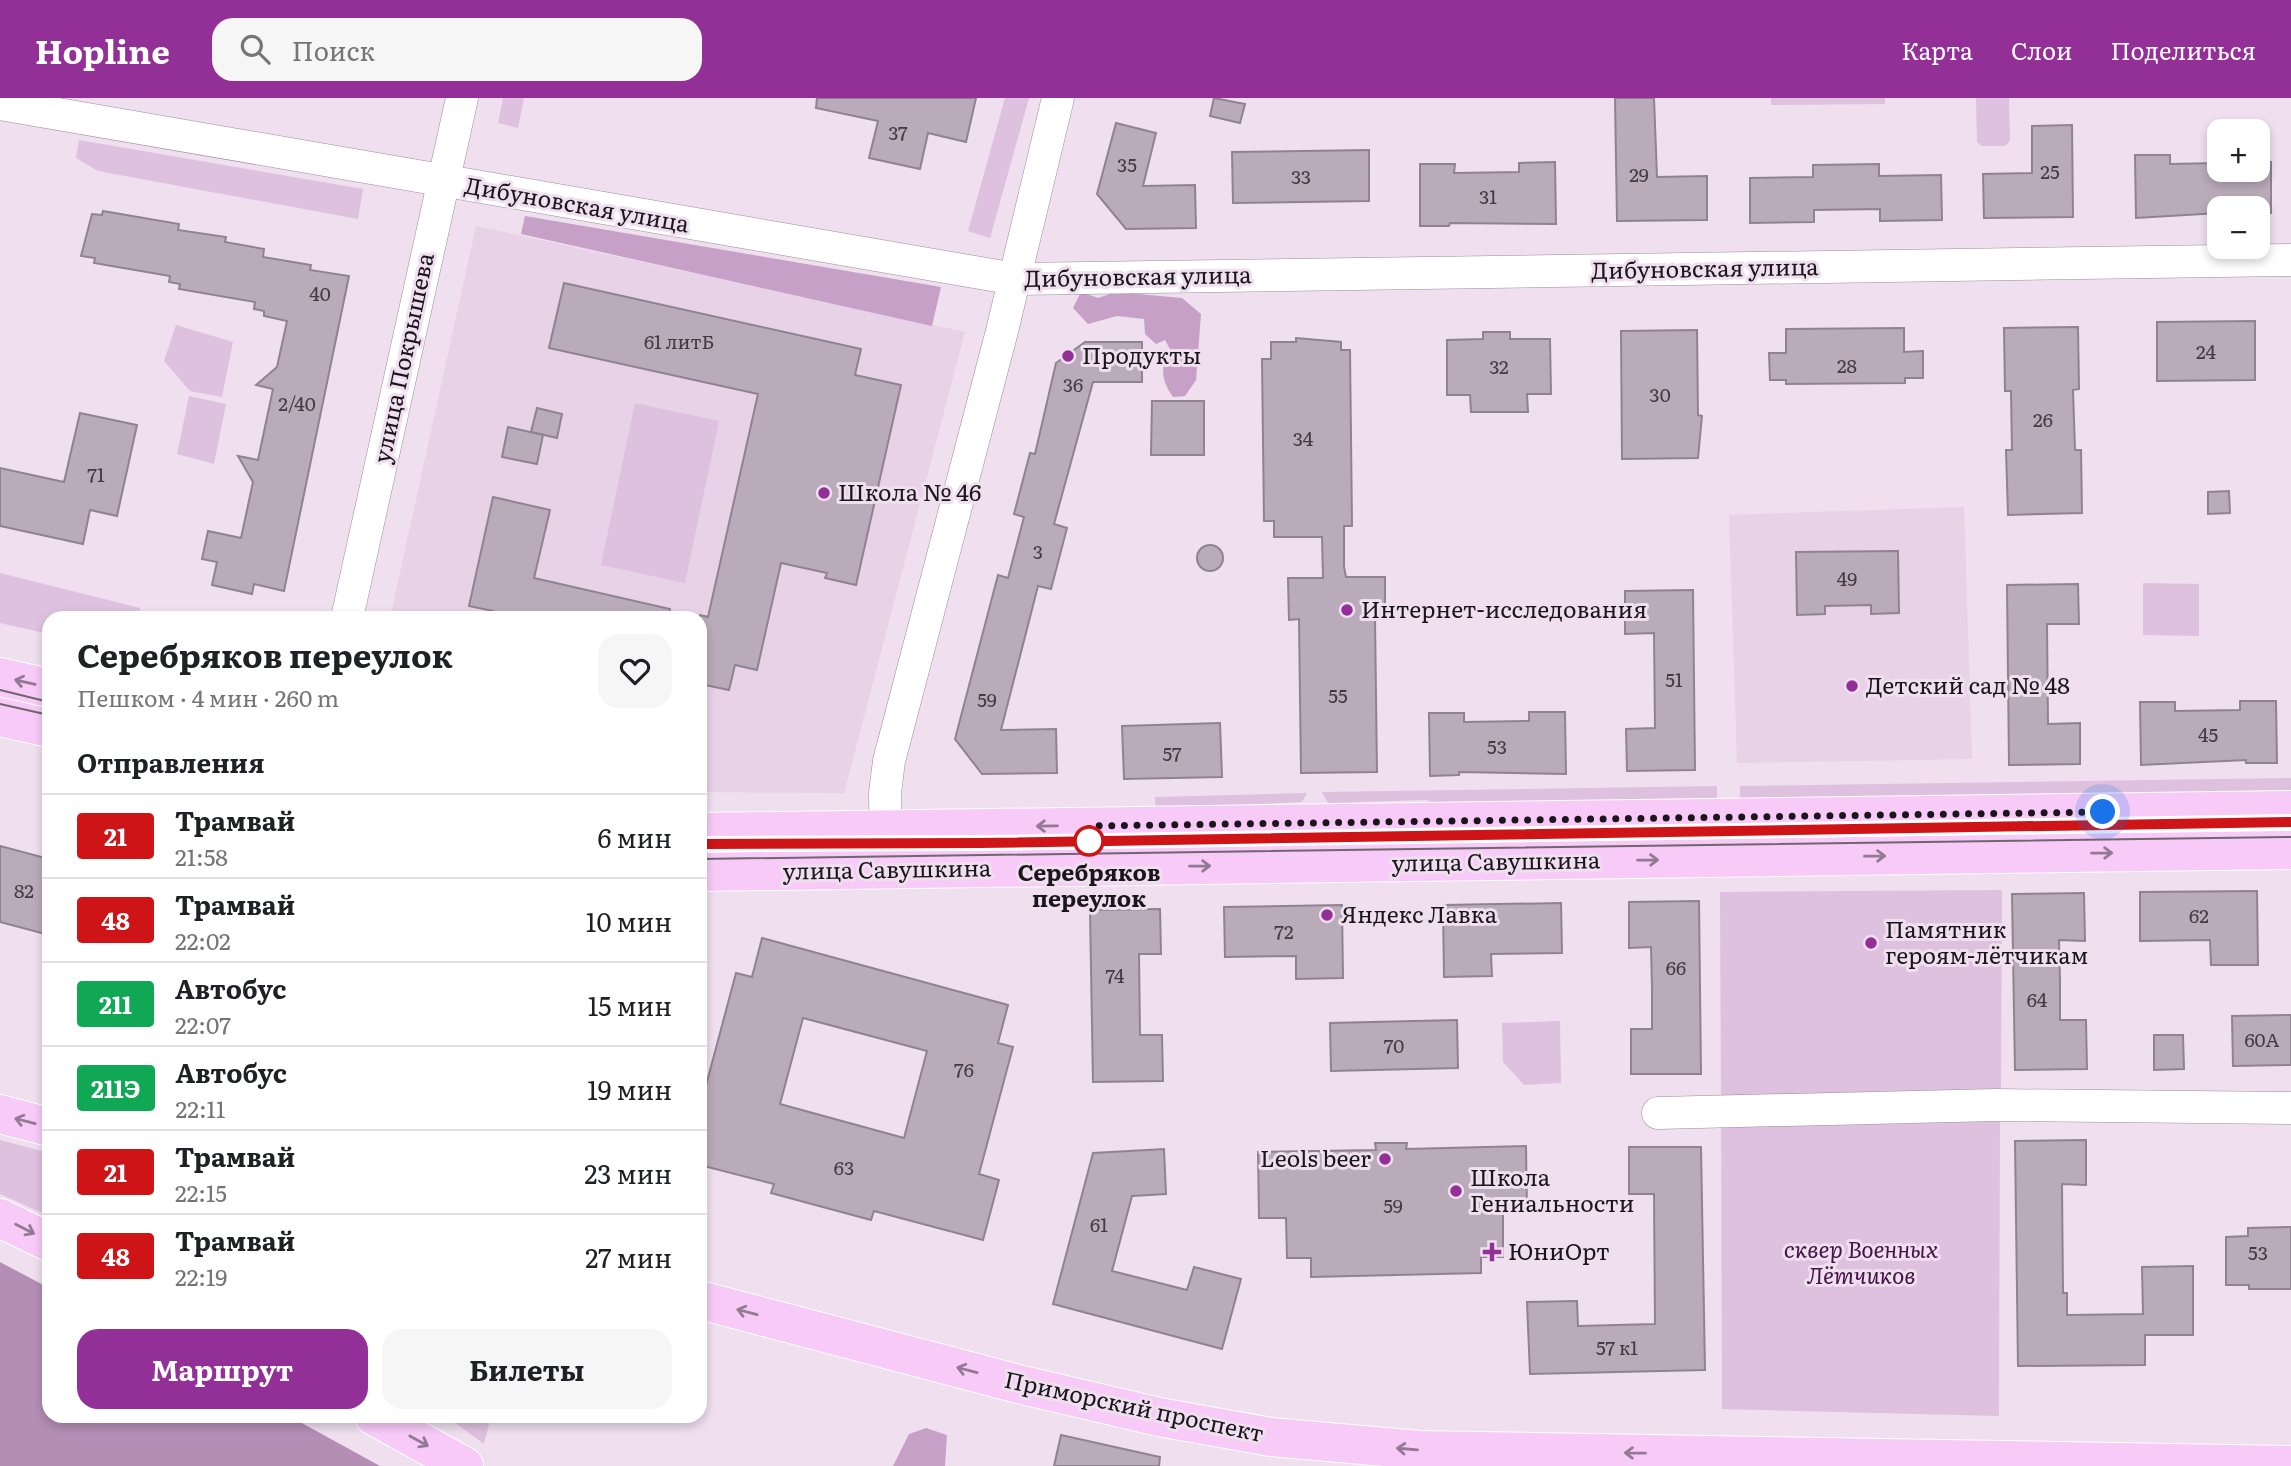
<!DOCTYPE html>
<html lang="ru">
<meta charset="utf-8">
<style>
:root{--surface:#fff;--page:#f6f6f6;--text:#202124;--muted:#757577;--line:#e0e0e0;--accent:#923097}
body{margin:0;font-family:Literata,serif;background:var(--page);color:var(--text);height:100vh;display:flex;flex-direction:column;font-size:26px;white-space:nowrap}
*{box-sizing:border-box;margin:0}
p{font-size:23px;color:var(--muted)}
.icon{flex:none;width:38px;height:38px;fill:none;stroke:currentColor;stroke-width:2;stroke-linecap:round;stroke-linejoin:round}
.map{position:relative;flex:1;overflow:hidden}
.drawer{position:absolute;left:42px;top:513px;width:665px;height:812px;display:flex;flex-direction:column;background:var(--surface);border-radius:21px;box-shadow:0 4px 10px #0003}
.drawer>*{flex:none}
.badge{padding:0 14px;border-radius:5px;font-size:24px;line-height:46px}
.controls{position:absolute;left:2207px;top:21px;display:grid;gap:14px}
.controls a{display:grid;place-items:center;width:63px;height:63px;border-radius:14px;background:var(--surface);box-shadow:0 4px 10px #0003;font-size:35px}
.you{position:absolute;width:35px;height:35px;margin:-18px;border:5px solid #fff;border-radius:50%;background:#1a73e8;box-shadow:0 0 0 10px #1a73e833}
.map>.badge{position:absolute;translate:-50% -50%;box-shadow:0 0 0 4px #fff}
h2{padding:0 35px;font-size:26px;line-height:63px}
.round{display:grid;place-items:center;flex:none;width:74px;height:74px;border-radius:21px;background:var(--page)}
.summary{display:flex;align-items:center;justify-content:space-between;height:119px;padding:0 35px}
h1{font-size:33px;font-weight:700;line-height:52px}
.action{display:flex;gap:14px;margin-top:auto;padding:14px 35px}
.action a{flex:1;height:80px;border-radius:21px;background:var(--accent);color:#fff;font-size:28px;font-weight:700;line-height:80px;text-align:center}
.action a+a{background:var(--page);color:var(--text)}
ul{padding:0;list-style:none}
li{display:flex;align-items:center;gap:21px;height:84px;padding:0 35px;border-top:2px solid var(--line)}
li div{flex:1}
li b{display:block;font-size:26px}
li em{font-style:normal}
li .badge{min-width:77px;font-weight:700;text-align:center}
header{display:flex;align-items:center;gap:42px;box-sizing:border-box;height:98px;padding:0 35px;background:var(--accent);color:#fff}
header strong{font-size:33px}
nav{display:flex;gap:38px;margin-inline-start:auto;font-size:24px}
.search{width:490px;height:63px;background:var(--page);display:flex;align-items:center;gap:18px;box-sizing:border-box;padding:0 24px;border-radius:21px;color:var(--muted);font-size:26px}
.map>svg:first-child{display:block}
</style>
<header>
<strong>Hopline</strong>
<div class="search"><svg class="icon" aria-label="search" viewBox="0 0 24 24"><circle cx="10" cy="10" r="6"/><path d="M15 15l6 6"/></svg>Поиск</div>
<nav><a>Карта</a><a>Слои</a><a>Поделиться</a></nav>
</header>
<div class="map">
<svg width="2291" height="1368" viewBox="0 0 2291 1368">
<rect width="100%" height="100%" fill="#efdfef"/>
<g fill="#e7d2e7">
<path d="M476,128L965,234L844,695L700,694V520H390Z"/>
<path d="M1964,409L1972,661L1737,665L1729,417Z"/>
</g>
<g fill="#dec1df">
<path d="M503,0H524L518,30L498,25Z"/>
<path d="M1005,0H1029L990,140L968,133Z"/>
<path d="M1771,0H1885V6L1771,7Z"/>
<path d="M1976,0H2009L2010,43L2005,48H1982L1977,44Z"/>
<path d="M79,42L363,91L358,121L98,73L76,60Z"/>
<path d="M176,227L233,244L222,299L190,293L164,263Z"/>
<path d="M189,298L226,306L214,366L177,356Z"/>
<path d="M635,305L719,323L685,485L601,467Z"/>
<path d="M0,475L140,510L138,520H49V536L0,525Z"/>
<path d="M2143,485L2199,486V538L2143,537Z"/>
<path d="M2291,680V700L1740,708V688Z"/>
<path d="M1717,688V708L1434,712L1428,702L1328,705L1322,694Z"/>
<path d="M1307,695L1302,704L1257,706L1253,715L1156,717L1155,699Z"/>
<path d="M2002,792L2001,991L1721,1002L1720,794Z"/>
<path d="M1560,923L1561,985L1524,987L1503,964L1502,925Z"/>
<path d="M2000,1013L1999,1318L1722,1311L1721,1025Z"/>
<path d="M0,1042L49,1055V1118L0,1096Z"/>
<path d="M446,1318H491L484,1346Z"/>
</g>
<g fill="#c7a0c7">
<path d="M525,118L941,189L932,228L521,136Z"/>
<path d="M1081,194L1098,200L1116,194L1182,200L1201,216L1196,282L1185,298L1173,299C1161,282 1160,269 1170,251L1165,242L1156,246L1145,236L1144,221L1117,218L1088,226L1073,210Z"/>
<path d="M926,1330L947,1337L945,1368H893L909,1336Z"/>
</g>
<path fill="#b48eb5" d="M0,1164L49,1190V1318H289L380,1368H0Z"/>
<g fill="#baabba" stroke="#908290" stroke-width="2" fill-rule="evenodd">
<path d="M817,0H976L966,44L928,35L920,71L869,60L878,23L816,10Z"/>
<path d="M1214,0L1245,6L1240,25L1210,18Z"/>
<path d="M1615,0H1654L1657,79L1707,78V122L1617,123Z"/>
<path d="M1116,25L1156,35L1143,88L1195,87L1196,130L1126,131L1097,96Z"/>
<path d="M2072,27L2073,119L1984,120L1983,76L2032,75V28Z"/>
<path d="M1369,52V103L1233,105L1232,54Z"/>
<path d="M2135,57H2170V66L2219,65V72H2258V65L2271,64V115H2258V110H2219V115L2136,120Z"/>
<path d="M1555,64L1556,126L1450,125L1449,128H1420V66H1455L1454,75L1519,74V65Z"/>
<path d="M1879,66V78L1941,77L1942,122L1880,123V111L1814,112V124L1750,125V80L1813,79V67Z"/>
<path d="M103,113L179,126L178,132L226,139L225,144L264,151L263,159L311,167L310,172L349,178L284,493L254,486L252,496L212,487L217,464L202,461L208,433L241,440L253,384L238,358L258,362L273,291L256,287L277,269L287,223L264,218V213L254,211L255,204L179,191L180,186L169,184L170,178L94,165L95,160L81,158L92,116L102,117Z"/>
<path d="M564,185L861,251L855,277L901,287L856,487L825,480L827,475L781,465L757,572L735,567L729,592L700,586V517L708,519L758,296L549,250Z"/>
<path d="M2255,223V282L2157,283V224Z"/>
<path d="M2078,229L2079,291L2073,292L2075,352H2081L2082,415L2008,417L2006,352H2012L2011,293H2005L2004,230Z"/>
<path d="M1904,230V254L1923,253V280H1905V285L1786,286V282H1770L1769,255H1786V231Z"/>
<path d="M1697,232L1698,317L1702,318L1698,360L1622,361L1621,233Z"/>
<path d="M1483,234H1510V241H1550L1551,296H1527L1528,314H1471L1470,297H1447V242L1483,241Z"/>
<path d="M1296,240L1341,244V252H1350L1352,428H1344V469L1346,479H1385V521H1375L1377,674L1301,675L1299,521L1289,522L1288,480H1323L1322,439H1274V423H1264L1262,261H1271V244H1296Z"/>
<path d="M1085,244H1142V284H1093L1054,426L1067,430L1051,491L1038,488L1001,632L1056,631L1057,675L982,676L955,641L998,477L1008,480L1024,419L1014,416L1030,355L1035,356L1056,265Z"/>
<path d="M1152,303H1204V357H1151Z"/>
<path d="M537,310L562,316L557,340L531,334Z"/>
<path d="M80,315L137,327L117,418L90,412L83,446L0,428V370L64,384Z"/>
<path d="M508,329L543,337L537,366L502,359Z"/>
<path d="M2229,393L2230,415L2208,416V394Z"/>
<path d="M493,399L550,412L534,480L670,511L669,520H491L493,513L469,508Z"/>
<circle cx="1210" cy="460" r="13"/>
<path d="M1898,453L1899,515L1871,516V507L1825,508V516L1797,517L1796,454Z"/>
<path d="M2078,486L2079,526H2047L2048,626L2080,625V666L2009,667L2007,487Z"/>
<path d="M1693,492L1695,672L1627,673L1626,631L1655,630L1654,535L1625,536V493Z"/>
<path d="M2240,603H2276L2277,665H2246V662L2141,667L2140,604H2175V613L2240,612Z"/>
<path d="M1529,614H1565L1566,676L1459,674V677L1430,678L1429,615H1464V624L1529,623Z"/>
<path d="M1220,625L1222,679L1124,681L1122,628Z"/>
<path d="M0,748L49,761V837L0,824Z"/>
<path d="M2257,793L2258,867H2211L2210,842L2140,843V794Z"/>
<path d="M2084,795L2085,843L2059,842L2060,882V922H2086L2087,971L2015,972L2012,796Z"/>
<path d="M1699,803L1701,976H1631V931H1652V890L1651,849L1629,850V804Z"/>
<path d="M1561,805L1562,855L1491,856L1492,878L1444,879L1443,807Z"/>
<path d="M1342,807L1343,880L1296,881V858L1225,859L1224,809Z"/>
<path d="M1160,811L1161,856H1139L1140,937H1162L1163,983L1093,984L1090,812Z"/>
<path d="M762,840L1008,907L998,945L1013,949L979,1076L999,1082L983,1142L874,1113L871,1122L771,1095L774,1086L700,1067V1010L736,875L752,879ZM803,920L927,953L904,1040L780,1006Z"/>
<path d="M2291,917V967L2233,968L2232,918Z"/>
<path d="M1457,922L1458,970L1331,973L1330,925Z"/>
<path d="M2154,937H2183L2184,971L2154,972Z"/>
<path d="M2086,1042V1087L2062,1086L2063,1195H2067V1217L2143,1216L2142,1169L2193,1168V1237H2145V1267L2018,1268L2015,1043Z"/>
<path d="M1375,1045H1407L1406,1051L1526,1048L1527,1115H1503V1159H1481V1175L1311,1179V1160H1287L1286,1120H1259L1258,1054L1376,1052Z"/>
<path d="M1629,1049H1701L1705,1272L1530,1276L1527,1204L1577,1203L1578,1228L1655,1226L1654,1096H1629Z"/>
<path d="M1164,1051L1166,1096L1132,1098L1112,1173L1187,1192L1194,1169L1241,1181L1222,1251L1053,1206L1093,1055Z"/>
<path d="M2291,1129V1191H2249V1187H2226V1139L2248,1138V1130Z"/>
<path d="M1061,1337L1160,1359L1159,1368H1054Z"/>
</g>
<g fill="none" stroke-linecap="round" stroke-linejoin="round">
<g stroke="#9b8c9b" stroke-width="33">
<g id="minor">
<path d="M0,6L1015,181L2291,162"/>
<path d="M347,520L462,0"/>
<path d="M886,771L885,695L889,663L1002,233L1058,0"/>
<path d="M1658,1015L1996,1007L2291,1010"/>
</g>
</g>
<g stroke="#fff" stroke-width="40">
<g id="major">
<path d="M0,579L49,590"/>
<path d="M0,619L49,630"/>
<path d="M700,734L2291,712"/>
<path d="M700,774L2291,752"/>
<path d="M0,1016L49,1029"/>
<path d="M0,1120L49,1144"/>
<path d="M700,1202L1018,1286L1159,1319L1271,1339L1419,1352L2291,1367"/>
<path d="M374,1318L464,1368"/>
</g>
</g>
<use href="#minor" stroke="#fff" stroke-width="32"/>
<use href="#major" stroke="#f7caf8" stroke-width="38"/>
<g stroke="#6f666f" stroke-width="2">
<path d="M0,592L49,604"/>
<path d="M0,606L49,617"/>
<path d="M700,746L979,745L2291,724"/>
<path d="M700,761L2291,739"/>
</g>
</g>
<defs><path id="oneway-shaft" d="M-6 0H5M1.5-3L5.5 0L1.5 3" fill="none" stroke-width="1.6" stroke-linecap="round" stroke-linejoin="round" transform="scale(1.75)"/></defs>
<g stroke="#947995">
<use href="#oneway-shaft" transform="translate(25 584) rotate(-167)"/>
<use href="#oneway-shaft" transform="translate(1047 728) rotate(179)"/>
<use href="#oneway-shaft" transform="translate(2102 755) rotate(-1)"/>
<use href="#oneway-shaft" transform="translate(1875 758) rotate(-1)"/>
<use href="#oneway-shaft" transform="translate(1648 762) rotate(-1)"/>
<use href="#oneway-shaft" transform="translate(1200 768) rotate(-1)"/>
<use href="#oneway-shaft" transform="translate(25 1023) rotate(-165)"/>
<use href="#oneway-shaft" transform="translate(25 1131) rotate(27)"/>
<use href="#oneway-shaft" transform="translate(747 1214) rotate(-165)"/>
<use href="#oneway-shaft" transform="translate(967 1272) rotate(-165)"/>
<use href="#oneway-shaft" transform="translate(419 1343) rotate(29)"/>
<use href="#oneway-shaft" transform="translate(1407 1351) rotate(-175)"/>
<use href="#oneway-shaft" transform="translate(1635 1355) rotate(-179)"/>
</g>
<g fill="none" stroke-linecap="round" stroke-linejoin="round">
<g stroke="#fff" stroke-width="16">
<path id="line" d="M700,746L979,745L2291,724"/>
</g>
<use href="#line" stroke="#ce1417" stroke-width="10"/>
<path stroke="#1b161b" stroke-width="7" stroke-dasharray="0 12.6" d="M1089,743V728L2103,714"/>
</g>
<g fill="#923097" stroke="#efdfef" stroke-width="2.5">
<circle cx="1068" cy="258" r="7"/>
<circle cx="824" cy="395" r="7"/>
<circle cx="1347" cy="512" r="7"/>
<circle cx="1852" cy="588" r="7"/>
<circle cx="1327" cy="817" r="7"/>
<circle cx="1871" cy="845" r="7"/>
<circle cx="1385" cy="1061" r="7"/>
<circle cx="1456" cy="1093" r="7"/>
<path d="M1488.5 1143.5h7v7h7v7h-7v7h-7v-7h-7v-7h7z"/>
</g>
<circle fill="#fff" stroke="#ce1417" stroke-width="3.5" cx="1089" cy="743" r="14"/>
<g text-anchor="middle" stroke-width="6" stroke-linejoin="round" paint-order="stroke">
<g font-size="19" fill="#433b43">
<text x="898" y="42">37</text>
<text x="1127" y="74">35</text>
<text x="2050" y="81">25</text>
<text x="1639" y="84">29</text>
<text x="1301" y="86">33</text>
<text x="1488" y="106">31</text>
<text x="320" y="203">40</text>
<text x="679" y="251">61 литБ</text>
<text x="2206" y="261">24</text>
<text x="1847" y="275">28</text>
<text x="1499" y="276">32</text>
<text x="1073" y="294">36</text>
<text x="1660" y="304">30</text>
<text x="297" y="313">2/40</text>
<text x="2043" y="329">26</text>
<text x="1303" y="348">34</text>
<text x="96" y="384">71</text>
<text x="1038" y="461">3</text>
<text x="1847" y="488">49</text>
<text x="1674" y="589">51</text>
<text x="1338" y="605">55</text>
<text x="987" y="609">59</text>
<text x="2208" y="644">45</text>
<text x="1497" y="656">53</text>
<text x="1172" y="663">57</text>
<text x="24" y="800">82</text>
<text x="2199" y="825">62</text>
<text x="1284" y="841">72</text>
<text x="1676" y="877">66</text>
<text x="1115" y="885">74</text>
<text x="2037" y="909">64</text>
<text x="2262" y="949">60А</text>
<text x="1394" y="955">70</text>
<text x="964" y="979">76</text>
<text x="844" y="1077">63</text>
<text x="1393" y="1115">59</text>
<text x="1099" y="1134">61</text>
<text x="2258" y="1162">53</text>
<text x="1617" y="1257">57 к1</text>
</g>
<g font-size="23" fill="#1b161b" stroke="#efdfef">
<text transform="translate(577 107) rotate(10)" y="8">Дибуновская улица</text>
<text transform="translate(1705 171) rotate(-1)" y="8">Дибуновская улица</text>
<text transform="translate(1138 179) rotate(-1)" y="8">Дибуновская улица</text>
<text transform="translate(404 260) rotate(-78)" y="8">улица Покрышева</text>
<text transform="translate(1496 764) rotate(-1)" y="8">улица Савушкина</text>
<text transform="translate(887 772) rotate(-1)" y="8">улица Савушкина</text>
<text transform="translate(1134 1309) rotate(12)" y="8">Приморский проспект</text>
</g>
<g font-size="23" fill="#1b161b" stroke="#efdfef" text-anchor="start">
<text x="1082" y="266">Продукты</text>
<text x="838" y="403">Школа № 46</text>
<text x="1361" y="520">Интернет-исследования</text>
<text x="1866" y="596">Детский сад № 48</text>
<text x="1341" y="825">Яндекс Лавка</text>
<text x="1885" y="840">Памятник<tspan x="1885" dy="26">героям-лётчикам</tspan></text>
<text x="1371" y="1069" text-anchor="end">Leols beer</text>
<text x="1470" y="1088">Школа<tspan x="1470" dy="26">Гениальности</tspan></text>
<text x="1508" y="1162">ЮниОрт</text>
</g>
<g font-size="23" font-weight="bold" fill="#1b161b" stroke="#efdfef">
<text x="1089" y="783">Серебряков<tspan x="1089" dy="26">переулок</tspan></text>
</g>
<g font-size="23" font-style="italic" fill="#441446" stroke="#efdfef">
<text x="1861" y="1160">сквер Военных<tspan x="1861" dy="26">Лётчиков</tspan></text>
</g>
</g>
</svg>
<div class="controls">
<a>+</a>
<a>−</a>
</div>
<div class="you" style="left:2103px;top:714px"></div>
<section class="drawer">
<div class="summary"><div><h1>Серебряков переулок</h1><p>Пешком · 4 мин · 260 m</p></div><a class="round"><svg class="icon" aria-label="heart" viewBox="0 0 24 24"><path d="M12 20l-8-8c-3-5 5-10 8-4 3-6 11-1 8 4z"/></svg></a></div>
<h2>Отправления</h2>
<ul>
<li><span class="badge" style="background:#ce1417;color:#fff">21</span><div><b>Трамвай</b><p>21:58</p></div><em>6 мин</em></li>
<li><span class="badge" style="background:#ce1417;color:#fff">48</span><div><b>Трамвай</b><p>22:02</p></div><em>10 мин</em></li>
<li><span class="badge" style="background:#10a855;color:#fff">211</span><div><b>Автобус</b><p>22:07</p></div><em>15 мин</em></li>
<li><span class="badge" style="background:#10a855;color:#fff">211Э</span><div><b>Автобус</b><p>22:11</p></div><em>19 мин</em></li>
<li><span class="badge" style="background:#ce1417;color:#fff">21</span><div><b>Трамвай</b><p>22:15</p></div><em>23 мин</em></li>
<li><span class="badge" style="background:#ce1417;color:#fff">48</span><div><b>Трамвай</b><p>22:19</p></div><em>27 мин</em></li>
</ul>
<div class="action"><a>Маршрут</a><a>Билеты</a></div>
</section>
</div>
